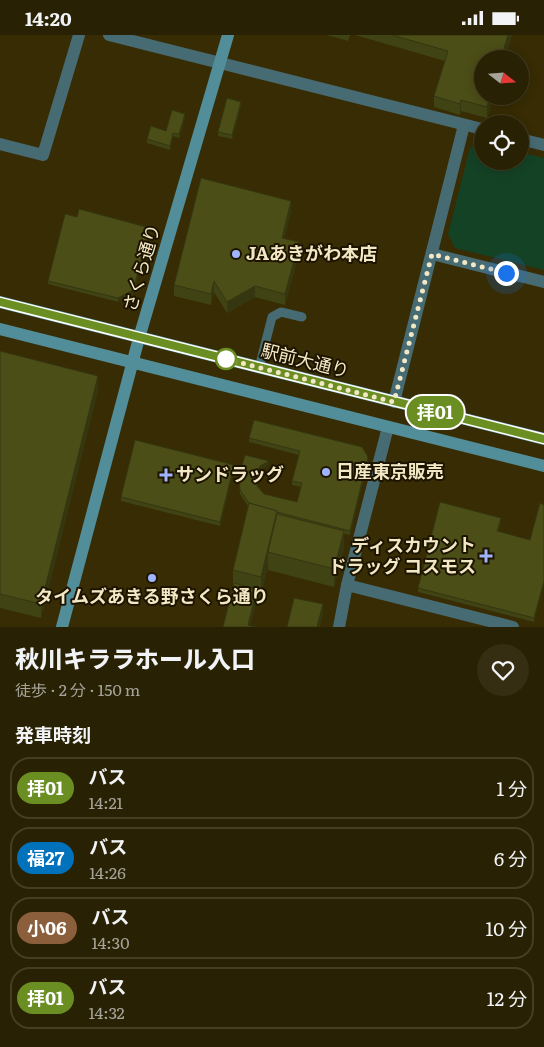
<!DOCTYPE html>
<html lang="ja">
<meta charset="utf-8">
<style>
:root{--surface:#292103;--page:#352e12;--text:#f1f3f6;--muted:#a5a39a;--line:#453e25}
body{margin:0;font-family:Literata,"Noto Sans JP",serif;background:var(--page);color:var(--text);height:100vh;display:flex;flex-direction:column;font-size:19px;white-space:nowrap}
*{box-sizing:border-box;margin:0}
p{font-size:16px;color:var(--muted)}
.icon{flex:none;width:28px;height:28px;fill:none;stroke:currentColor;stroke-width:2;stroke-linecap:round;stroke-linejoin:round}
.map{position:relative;height:592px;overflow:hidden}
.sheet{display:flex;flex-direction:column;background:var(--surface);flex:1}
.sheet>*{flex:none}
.badge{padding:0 10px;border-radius:16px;font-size:18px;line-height:32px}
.needle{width:32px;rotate:107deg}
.fabs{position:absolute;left:474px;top:15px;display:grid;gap:10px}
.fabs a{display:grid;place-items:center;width:55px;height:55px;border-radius:50%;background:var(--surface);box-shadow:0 2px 12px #0003,0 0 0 1px var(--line);font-size:25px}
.you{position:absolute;width:25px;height:25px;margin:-12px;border:4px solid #fff;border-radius:50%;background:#1a73e8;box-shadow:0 0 0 8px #1a73e833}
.map>.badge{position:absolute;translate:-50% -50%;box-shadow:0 0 0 2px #fff}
h2{padding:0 15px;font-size:19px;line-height:45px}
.round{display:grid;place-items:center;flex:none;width:52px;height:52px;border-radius:26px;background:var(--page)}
.head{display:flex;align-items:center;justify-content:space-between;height:85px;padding:0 15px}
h1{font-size:24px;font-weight:800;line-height:38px}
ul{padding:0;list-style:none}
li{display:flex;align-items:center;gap:15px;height:62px;margin:0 10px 8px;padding:0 5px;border:2px solid var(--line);border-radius:20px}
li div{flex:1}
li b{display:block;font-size:19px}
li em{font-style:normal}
li .badge{min-width:55px;font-weight:700;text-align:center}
.status{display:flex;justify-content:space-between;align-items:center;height:35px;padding:0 25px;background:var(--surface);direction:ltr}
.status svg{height:14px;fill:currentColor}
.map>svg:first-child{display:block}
</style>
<div class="status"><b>14:20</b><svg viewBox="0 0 49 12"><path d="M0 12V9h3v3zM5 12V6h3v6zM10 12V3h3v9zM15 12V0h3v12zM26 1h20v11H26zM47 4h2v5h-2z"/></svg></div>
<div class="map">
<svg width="544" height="592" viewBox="0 0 544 592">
<rect width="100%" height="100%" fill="#372c04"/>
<path fill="#144225" d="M480,107L482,108V126H520V117L544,123V235L455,213L448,199L470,113Z"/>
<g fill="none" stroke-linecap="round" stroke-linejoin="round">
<path stroke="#476b73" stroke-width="9" d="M259,333L272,282L281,277L302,282"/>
<g stroke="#476b73" stroke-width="12">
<path d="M109,0L482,94"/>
<path d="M520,104L544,110"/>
<path d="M0,109L43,120L79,0"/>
<path d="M432,219L544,247"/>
<path d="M394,367L464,90"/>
<path d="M347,550L513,592"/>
<path d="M339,592L347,550L388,392"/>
</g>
<g stroke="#528e9a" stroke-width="12">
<path d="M0,267L544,404"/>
<path d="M0,294L544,431"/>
<path d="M62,592L139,303L228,0"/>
</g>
</g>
<g fill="#404314">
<path d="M327,0H350L348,6Z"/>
<path d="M355,0H512L505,24H482V61H494L487,83L461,76L460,80L434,72V61L445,26Z"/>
<path d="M241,71L232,104L218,101V97Z"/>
<path d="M185,83L179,103L173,101L170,115L147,108V104L166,96Z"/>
<path d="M291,177L284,203L299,218L285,270L255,262L227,278L214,257L211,270L174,261V250Z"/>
<path d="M77,182L150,197L133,259L118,267L48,249V246Z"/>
<path d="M0,316L98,355L41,583L0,573Z"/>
<path d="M249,403L368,426L350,500L344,499V514L334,552L268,535V530L261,560L257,559V565L223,592L233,553V535L248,471L240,459L239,441L269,430L260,435L257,442V451L264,459L297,467L301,452L292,450V446L299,420L249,407Z"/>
<path d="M234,433L220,491L121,466V462Z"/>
<path d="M540,468L534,587L418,557V553L501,486L498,497L530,505Z"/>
</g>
<g fill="#343710">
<path d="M508,0H512L505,24H501Z"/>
<path d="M490,61H494L487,83V72Z"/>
<path d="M461,65V76L460,80V69Z"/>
<path d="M241,67V71L232,104V100Z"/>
<path d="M185,79V83L179,103V99Z"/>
<path d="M173,98V101L170,115V111Z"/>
<path d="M291,166V177L282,214V203Z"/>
<path d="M150,193V197L133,259L118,267V263Z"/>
<path d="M299,207V218L285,270V259Z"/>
<path d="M214,246V257L211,270V259Z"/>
<path d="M255,251V262L227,278V267Z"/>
<path d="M98,341V355L41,583V569Z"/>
<path d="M368,422V426L350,500V496Z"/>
<path d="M269,426V430L260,435L257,442V439L260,431Z"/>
<path d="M234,430V433L220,491V487Z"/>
<path d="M277,476V494L268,517V530L261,560V542Z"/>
<path d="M344,496V514L334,552V534Z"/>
<path d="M544,546V550L534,587V583Z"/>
<path d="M257,554V565L250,592L248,590Z"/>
<path d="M323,569V580L320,592H317Z"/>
</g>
<g fill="#4b4e17" stroke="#343710">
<path d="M392,0H508L501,24H482V61H490L487,72L461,65L460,69L434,61L448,16Z"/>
<path d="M227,63L241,67L232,100L218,97Z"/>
<path d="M172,75L185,79L179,99L173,98L170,111L147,104L151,91L166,96Z"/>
<path d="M201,143L291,166L282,203L299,207L285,259L255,251L227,267L214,246L211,259L174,250Z"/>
<path d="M79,174L150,193L133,255L118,263L48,246L65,179L77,182Z"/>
<path d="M0,316L98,341L41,569L0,559Z"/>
<path d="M254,385L362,412L368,422L350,496L277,477V476L249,468L240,455L239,441L245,420L269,426L260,431L257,439V451L264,459L297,467L302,448L292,446L300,416L249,403Z"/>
<path d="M135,405L234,430L220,487L121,462Z"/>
<path d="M440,467L501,483L497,496L530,505L540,468L544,470V546L534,583L418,553Z"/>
<path d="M249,468L277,476L261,542L233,535Z"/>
<path d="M277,479L344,496L334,534L268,517Z"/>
<path d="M234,548L257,554L248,590L256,592H223Z"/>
<path d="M294,563L323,569L317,592H287Z"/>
</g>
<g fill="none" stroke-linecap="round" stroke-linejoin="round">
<g stroke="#fff" stroke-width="11">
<path id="line" d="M0,267L544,404"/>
</g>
<use href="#line" stroke="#6b8e23" stroke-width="8"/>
<path stroke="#f3e8c5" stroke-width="5" stroke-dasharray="0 9" d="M226,324L394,367L432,219L506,238"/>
</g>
<g fill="#a0b3fd" stroke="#1d1400" stroke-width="2">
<circle cx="236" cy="219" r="5"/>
<circle cx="326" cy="437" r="5"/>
<path d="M163.5 432.5h5v5h5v5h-5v5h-5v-5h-5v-5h5z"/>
<path d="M483.5 513.5h5v5h5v5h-5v5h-5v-5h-5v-5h5z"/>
<circle cx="152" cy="543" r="5"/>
</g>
<circle fill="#fff" stroke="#6b8e23" stroke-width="2.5" cx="226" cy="324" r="10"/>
<g text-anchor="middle" stroke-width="4" stroke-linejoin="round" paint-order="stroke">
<g font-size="18" font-weight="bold" fill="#f3e8c5" stroke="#1d1400" text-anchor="start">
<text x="246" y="225">JAあきがわ本店</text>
<text x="336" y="443">日産東京販売</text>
<text x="176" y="446">サンドラッグ</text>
<text x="476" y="517" text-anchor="end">ディスカウント<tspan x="476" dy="21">ドラッグ コスモス</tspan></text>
<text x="152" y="568" text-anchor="middle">タイムズあきる野さくら通り</text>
</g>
<g font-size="18" fill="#f3e8c5" stroke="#1d1400">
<text transform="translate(142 233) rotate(-74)" y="6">さくら通り</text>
<text transform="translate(305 326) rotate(14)" y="6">駅前大通り</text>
</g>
</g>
</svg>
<div class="fabs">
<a><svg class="needle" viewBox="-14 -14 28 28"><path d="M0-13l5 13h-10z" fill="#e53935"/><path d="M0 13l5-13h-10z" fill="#a5a39a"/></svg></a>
<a><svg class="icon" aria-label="locate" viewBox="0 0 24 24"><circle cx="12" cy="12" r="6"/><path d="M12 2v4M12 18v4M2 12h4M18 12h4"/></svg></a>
</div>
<div class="you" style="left:506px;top:238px"></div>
<b class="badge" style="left:435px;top:377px;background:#6b8e23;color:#fff">拝01</b>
</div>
<section class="sheet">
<div class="head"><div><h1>秋川キララホール入口</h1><p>徒歩 · 2 分 · 150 m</p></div><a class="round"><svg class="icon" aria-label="heart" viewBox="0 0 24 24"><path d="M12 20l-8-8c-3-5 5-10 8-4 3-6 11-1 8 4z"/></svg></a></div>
<h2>発車時刻</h2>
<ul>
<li><span class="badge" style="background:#6b8e23;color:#fff">拝01</span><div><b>バス</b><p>14:21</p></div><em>1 分</em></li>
<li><span class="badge" style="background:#0072bc;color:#fff">福27</span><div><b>バス</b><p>14:26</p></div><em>6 分</em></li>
<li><span class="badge" style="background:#8b5e3c;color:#fff">小06</span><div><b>バス</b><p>14:30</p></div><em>10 分</em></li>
<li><span class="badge" style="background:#6b8e23;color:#fff">拝01</span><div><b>バス</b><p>14:32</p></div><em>12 分</em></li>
</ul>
</section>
